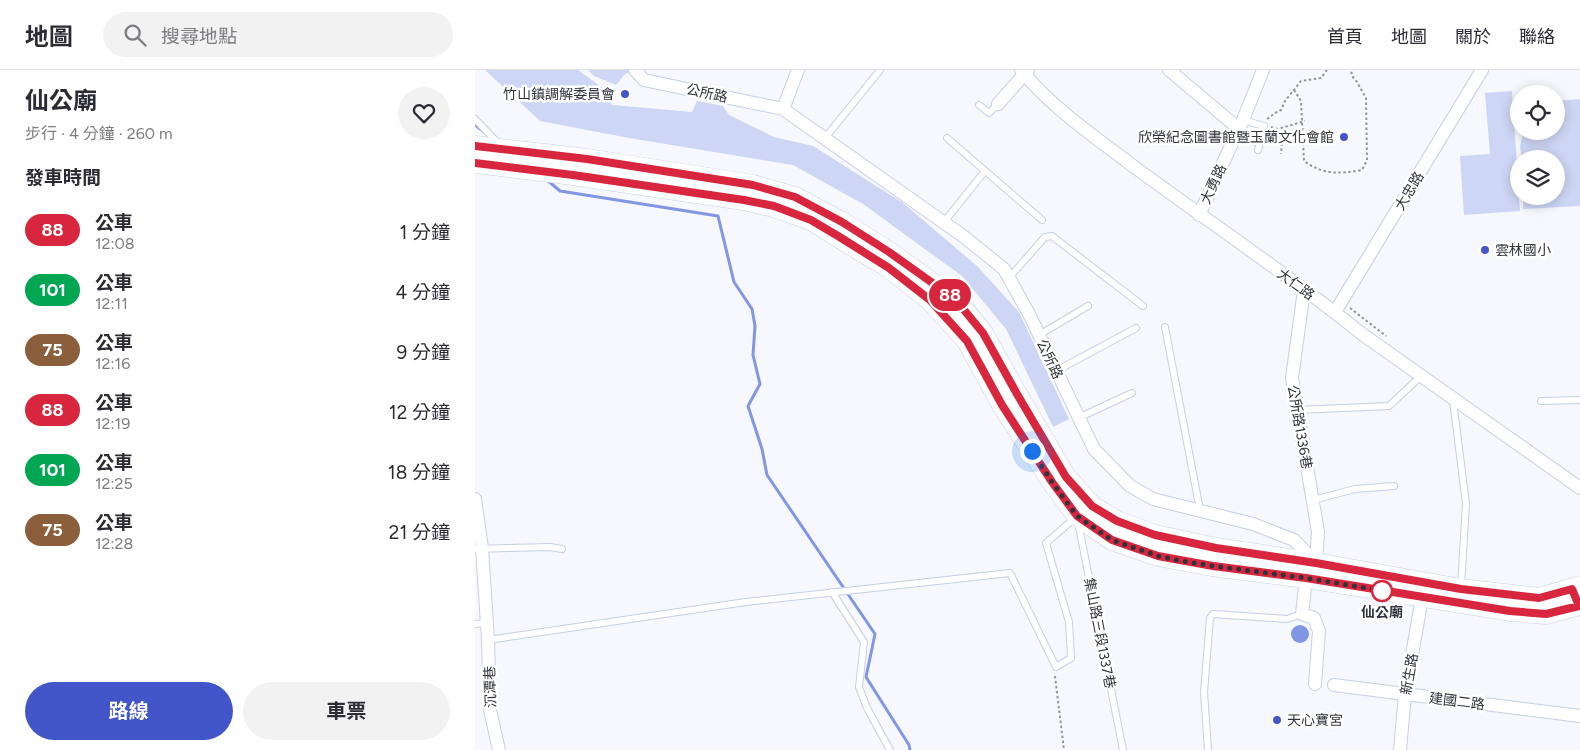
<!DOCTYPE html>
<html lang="zh-TW">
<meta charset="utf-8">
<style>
:root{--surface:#fff;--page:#f2f2f3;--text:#2b2b33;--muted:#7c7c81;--line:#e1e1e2;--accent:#4255c9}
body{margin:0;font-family:Figtree,"Noto Sans TC",sans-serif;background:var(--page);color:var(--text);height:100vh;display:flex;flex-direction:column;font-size:19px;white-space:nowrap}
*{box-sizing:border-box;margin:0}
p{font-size:16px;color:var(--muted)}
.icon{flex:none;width:28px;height:28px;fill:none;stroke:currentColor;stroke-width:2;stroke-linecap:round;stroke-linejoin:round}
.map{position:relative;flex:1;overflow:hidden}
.details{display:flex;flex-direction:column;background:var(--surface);width:475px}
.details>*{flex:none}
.badge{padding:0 10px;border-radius:16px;font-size:18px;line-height:32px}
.fabs{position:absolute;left:1035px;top:15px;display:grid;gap:10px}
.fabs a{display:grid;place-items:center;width:55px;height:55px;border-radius:50%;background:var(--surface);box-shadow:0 2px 12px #0003;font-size:25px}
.you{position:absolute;width:25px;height:25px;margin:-12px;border:4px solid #fff;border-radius:50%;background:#1a73e8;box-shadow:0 0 0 8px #1a73e833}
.map>.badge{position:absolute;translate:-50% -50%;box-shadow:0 0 0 2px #fff}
h2{padding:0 25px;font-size:19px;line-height:45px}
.round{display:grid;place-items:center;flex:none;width:52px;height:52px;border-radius:26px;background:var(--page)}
.headline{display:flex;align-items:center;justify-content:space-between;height:85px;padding:0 25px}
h1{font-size:24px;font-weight:700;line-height:38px}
.cta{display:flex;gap:10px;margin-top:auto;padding:10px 25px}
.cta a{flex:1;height:58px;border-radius:30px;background:var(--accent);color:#fff;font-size:20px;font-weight:700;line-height:58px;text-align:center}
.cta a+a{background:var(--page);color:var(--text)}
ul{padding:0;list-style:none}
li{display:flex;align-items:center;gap:15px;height:60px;padding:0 25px}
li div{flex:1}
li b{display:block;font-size:19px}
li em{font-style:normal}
li .badge{min-width:55px;font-weight:700;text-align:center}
header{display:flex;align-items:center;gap:30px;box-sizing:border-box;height:70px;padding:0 25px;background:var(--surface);border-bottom:1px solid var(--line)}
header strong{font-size:24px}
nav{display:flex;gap:28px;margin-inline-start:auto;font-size:18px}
.search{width:350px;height:45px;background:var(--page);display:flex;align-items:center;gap:12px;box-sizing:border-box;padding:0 18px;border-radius:28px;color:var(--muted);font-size:19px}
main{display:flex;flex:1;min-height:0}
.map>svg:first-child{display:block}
</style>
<header>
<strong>地圖</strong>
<div class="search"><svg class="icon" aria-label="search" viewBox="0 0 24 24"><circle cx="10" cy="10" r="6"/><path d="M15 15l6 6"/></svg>搜尋地點</div>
<nav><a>首頁</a><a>地圖</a><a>關於</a><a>聯絡</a></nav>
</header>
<main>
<section class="details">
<div class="headline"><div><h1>仙公廟</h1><p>步行 · 4 分鐘 · 260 m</p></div><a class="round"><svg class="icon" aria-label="heart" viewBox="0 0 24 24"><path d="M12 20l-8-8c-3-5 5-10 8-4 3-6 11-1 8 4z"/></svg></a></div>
<h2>發車時間</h2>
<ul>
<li><span class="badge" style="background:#d7263d;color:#fff">88</span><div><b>公車</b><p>12:08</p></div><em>1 分鐘</em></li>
<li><span class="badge" style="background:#00a651;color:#fff">101</span><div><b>公車</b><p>12:11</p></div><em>4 分鐘</em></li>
<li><span class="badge" style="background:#8b5e3c;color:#fff">75</span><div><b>公車</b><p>12:16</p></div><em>9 分鐘</em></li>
<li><span class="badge" style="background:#d7263d;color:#fff">88</span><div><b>公車</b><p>12:19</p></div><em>12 分鐘</em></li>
<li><span class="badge" style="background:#00a651;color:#fff">101</span><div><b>公車</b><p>12:25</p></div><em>18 分鐘</em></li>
<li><span class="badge" style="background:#8b5e3c;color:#fff">75</span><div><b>公車</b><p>12:28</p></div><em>21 分鐘</em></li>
</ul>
<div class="cta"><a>路線</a><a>車票</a></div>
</section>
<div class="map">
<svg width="1105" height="680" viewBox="0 0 1105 680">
<rect width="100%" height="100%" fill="#f6f8fd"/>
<g fill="#cdd6f4">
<path d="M10,0H103L129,19L137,35L217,42L222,31L248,36L254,45L299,67L338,76L428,133L502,196L544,242L594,349L578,357L531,259L487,206L388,134L318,95L154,68L65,51Z"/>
<path d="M113,0H159L150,4L141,15L119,6Z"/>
<path d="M1037,21L1045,141L989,145L985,86L1015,84L1010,23Z"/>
<path d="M1105,29V136L1048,139V126H1081V89H1047L1045,77L1048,61H1081V31Z"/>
</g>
<circle fill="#8196e4" cx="825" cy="564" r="9"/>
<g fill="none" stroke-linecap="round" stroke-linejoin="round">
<g stroke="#8196e4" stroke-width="3">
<path d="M0,55L8,61"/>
<path d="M72,110L85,121L243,146L259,212L277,239L280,256L278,285L285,314L273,336L287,379L292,405L400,564L391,607L434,675L435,680"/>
</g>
<g stroke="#c7cfe6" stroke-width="8">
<g id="service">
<path d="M504,35L514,43L523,34"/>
<path d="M0,49L23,73"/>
<path d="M768,50L789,56L783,80"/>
<path d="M350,68L405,0"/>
<path d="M472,68L567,150"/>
<path d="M469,152L510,101"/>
<path d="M534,208L570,167L577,166L668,236"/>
<path d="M690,257L725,440"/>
<path d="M564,265L613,236"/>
<path d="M581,301L661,258"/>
<path d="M978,330L991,434L986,516"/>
<path d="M1066,331L1105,330"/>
<path d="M822,340L914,336L946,306"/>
<path d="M603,348L657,323"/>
<path d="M838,430L880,419L919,416"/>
<path d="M603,452L648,680"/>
<path d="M0,479L75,477L87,479"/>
<path d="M357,522L389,572L384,617L392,638L415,680"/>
<path d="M0,554L12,553"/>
<path d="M13,570L271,532L535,503L581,597L596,588L594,552L571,473L601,447"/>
<path d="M733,680L729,622L735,548L738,544L812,549L827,544"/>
</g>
</g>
<g stroke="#c7cfe6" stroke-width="14">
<g id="minor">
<path d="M160,0L169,10L308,39L488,166L529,199L554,244L619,379L655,416L678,429L778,454L819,470L841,493L831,508L827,544L839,548L844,561L840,614"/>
<path d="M546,0C577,38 619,66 658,96C734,152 814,205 887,264L1105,418"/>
<path d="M694,0L763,58"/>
<path d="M523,34L553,0"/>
<path d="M308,39L323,0"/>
<path d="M724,145L768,50L788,0"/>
<path d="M829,220L817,308L843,462L841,493"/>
<path d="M860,242L1007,0"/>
<path d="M0,429L7,478L13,570L15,640L24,680"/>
<path d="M859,615L1105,646"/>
<path d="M925,680L930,624L947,528"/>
</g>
</g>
<g stroke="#c7cfe6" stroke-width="21">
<g id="primary">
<path d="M0,76L112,89L278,115L320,127L367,152L414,182L480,229L508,263L542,324L591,407L617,436L642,451L680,465L741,478L841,493L986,519L1064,528L1105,516"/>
<path d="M0,93L98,105L269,130L299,137L336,150L376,175L414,198L455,230L492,271L527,335L577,412L602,446L637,470L683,486L737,496L831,508L1035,541L1071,544L1105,535"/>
</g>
</g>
<g stroke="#93959c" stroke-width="2" stroke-dasharray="2.5 2.5" stroke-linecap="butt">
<path d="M819,20L826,31L829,91C848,105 865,104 887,100L892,90L891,28L882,12L877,6L876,0"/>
<path d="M792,49L800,43L806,40L810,31L826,11L846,8L852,0"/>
<path d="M796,57L803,59L830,51"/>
<path d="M803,59L807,72L806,84"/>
<path d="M875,238L911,266"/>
<path d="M580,606L589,680"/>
</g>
<use href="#service" stroke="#fff" stroke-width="6"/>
<use href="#minor" stroke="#fff" stroke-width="12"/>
<use href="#primary" stroke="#fff" stroke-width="20"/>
</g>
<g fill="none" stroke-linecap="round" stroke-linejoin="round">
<g stroke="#fff" stroke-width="11">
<path id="line" d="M0,76L112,89L278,115L320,127L367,152L414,182L480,229L508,263L542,324L591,407L617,436L642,451L680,465L741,478L841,493L986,519L1064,528L1097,519L1104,536L1071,544L1035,541L831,508L738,496L683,486L637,470L602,446L577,412L527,335L492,271L455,230L414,198L363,166L336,150L299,136L269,130L98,105L0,93"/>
</g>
<use href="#line" stroke="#d7263d" stroke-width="8"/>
<path stroke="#31333c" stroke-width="5" stroke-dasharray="0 9" d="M557,381L577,412L602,446L637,470L683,486L701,490L738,496L831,508L909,521H907"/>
</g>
<g fill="#4255c9" stroke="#fff" stroke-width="2">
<circle cx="150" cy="24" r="5"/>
<circle cx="869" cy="67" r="5"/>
<circle cx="1010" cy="180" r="5"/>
<circle cx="802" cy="650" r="5"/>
</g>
<circle fill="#fff" stroke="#d7263d" stroke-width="2.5" cx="907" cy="521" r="10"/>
<g text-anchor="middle" stroke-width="5" stroke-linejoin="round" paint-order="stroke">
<g font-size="14" fill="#31333c" stroke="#fff">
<text transform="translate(232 23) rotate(12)" y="5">公所路</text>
<text transform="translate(738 114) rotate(-65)" y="5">大勇路</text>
<text transform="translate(934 121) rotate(-59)" y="5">大忠路</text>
<text transform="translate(821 214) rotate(36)" y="5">大仁路</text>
<text transform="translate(575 289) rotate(65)" y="5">公所路</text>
<text transform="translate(825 357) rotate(80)" y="5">公所路1336巷</text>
<text transform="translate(625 563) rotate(79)" y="5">集山路三段1337巷</text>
<text transform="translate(934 604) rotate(-80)" y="5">新生路</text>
<text transform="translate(15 617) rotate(-92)" y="5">沉潭巷</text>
<text transform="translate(982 631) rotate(7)" y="5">建國二路</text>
</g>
<g font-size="14" fill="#31333c" stroke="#fff" text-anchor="end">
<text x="140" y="29">竹山鎮調解委員會</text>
<text x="859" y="72">欣榮紀念圖書館暨玉蘭文化會館</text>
<text x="1020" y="185" text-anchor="start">雲林國小</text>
<text x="812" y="655" text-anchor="start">天心寶宮</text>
</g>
<g font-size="14" font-weight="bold" fill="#31333c" stroke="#fff">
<text x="907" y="547">仙公廟</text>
</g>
</g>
</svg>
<div class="fabs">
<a><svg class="icon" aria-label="locate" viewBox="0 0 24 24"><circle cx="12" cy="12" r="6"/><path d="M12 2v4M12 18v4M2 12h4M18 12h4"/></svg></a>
<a><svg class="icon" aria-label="layers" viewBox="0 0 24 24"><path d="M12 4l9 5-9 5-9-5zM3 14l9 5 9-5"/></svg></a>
</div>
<div class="you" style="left:557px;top:381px"></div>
<b class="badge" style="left:475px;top:225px;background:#d7263d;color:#fff">88</b>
</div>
</main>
